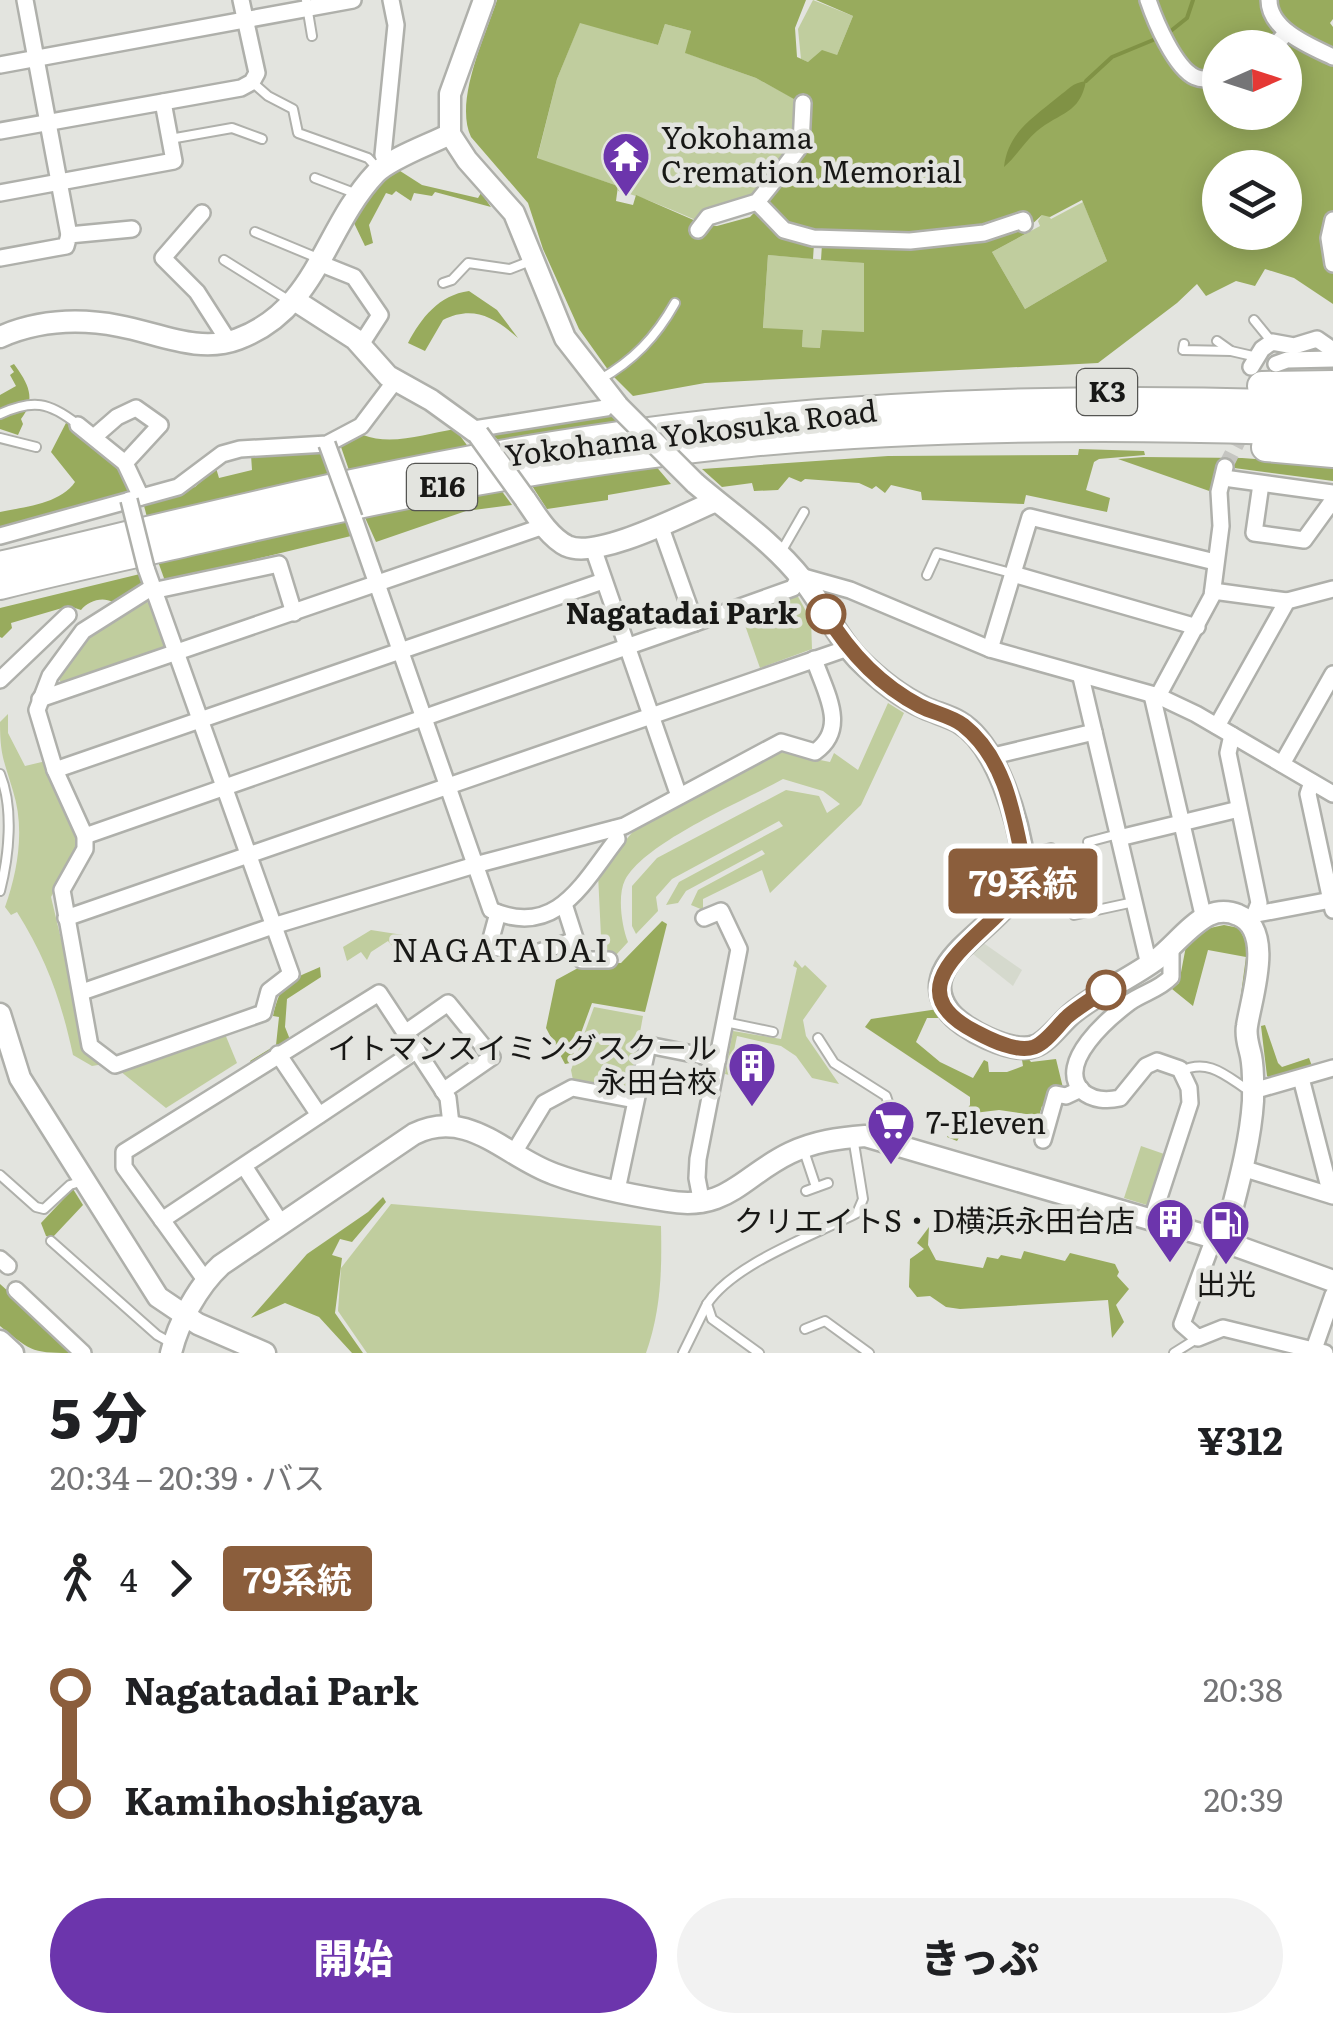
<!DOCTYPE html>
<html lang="ja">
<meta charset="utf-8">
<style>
:root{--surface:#fff;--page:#f2f2f2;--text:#202124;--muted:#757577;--accent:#6c35ac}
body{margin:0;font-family:Literata,"Noto Sans JP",serif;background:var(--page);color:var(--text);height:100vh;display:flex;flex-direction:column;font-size:38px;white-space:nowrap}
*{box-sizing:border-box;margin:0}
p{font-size:32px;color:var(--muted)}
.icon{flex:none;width:55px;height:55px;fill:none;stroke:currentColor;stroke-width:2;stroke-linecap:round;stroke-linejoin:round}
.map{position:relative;height:1353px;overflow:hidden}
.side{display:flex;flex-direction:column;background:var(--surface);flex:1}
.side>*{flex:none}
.badge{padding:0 20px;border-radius:8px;font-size:35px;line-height:65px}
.needle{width:65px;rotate:87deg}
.fabs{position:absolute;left:1202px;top:30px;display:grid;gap:20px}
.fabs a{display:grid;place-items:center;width:100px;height:100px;border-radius:50%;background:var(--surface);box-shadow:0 5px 25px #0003;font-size:50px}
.map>.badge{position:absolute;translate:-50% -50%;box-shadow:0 0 0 5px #fff}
.legs{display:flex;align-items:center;gap:15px;height:110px;padding:0 50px;font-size:32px}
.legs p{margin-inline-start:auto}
.head{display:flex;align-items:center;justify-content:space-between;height:170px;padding:0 50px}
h1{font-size:55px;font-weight:800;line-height:75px}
.primary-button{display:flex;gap:20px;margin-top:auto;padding:20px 50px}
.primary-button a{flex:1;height:115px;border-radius:60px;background:var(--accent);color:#fff;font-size:40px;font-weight:800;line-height:115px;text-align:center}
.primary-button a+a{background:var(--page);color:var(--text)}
ul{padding:0 50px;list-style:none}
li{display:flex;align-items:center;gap:35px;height:110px;font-size:38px}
li i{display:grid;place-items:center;width:15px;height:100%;margin:0 12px;background:currentColor}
li i::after{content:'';width:25px;height:25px;margin:-12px;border:8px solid;border-radius:50%;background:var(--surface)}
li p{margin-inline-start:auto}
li:first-child i{background:linear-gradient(#0000 50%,currentColor 0)}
li:last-child i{background:linear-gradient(currentColor 50%,#0000 0)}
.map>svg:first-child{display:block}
</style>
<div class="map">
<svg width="1333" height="1353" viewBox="0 0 1333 1353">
<rect width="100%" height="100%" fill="#e3e4df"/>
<path fill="#d5d9cd" d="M982,942L1022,970L1013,986L973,954Z"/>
<g fill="#c0cd9e">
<path d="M813,0L853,16L837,55L808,62L801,59L798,29Z"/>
<path d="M580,22L658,45L665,24L691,31L686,53L756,78L799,101L800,142L761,193L698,221C674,211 642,196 618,191V186L537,159L557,79Z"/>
<path d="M1083,202L1107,261L1025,309L992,252L1040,226L1038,221L1042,215H1048L1051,219Z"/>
<path d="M768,255L865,263L864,332L821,348L802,347L803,331L763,329Z"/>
<path d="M796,593L811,620L812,649L760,668L740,611Z"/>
<path d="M143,600L153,605L166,645L162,650L64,686L58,678L91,634Z"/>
<path d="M888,703L904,713L861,805L770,893L762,870L703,899V910L691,905L698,890L765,854L762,850L686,891L678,903L666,905L679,882L783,826L779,821L672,879L656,897L658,911L636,934L632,926V886L657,858L786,790L819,796L827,813L840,804L823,791L783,779C743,801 645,842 625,880C617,896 622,927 628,942L616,955L607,956L601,937L598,874L635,829L781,752L830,762L834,753L858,770Z"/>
<path d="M8,714V733L25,766L46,761L77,837V848L51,897L87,1048L104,1064L92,1066L73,1055C61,1000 47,960 17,912L11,915L5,907C18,871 25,828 13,791C4,760 0,756 0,722Z"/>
<path d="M371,930L403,935L394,948L388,941L371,952L367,960L361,952L347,961L343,947Z"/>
<path d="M795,960L802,968L805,965L827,986L803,1020L806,1036L839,1084L812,1078L796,1056L781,1046L737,1036L729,1075L725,1074L733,1031L781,1039L797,968L793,966Z"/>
<path d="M594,1007L643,1016L630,1087L573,1080L571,1070Z"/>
<path d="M225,1034L237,1063L166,1108L120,1071Z"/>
<path d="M1141,1146L1167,1155L1150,1206L1124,1198Z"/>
<path d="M391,1204L661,1226C662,1271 661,1310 646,1353H367L338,1311L341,1268Z"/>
</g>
<g fill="#98ab5d" fill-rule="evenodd">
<path d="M497,0H806L795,28L797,57L808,62L822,50L837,55L853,16L816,0H1333V19L1330,23L1333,27V304L1294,278L1265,269L1255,286L1236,281L1206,296L1197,284L1177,303L1098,363L705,383L633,396L611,374L579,329L543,249L528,203L471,137C454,101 485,37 497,0ZM580,23L658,45L665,24L691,31L685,53L756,78L810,108L806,145L770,196L750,217L717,226L705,225L636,195L633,205L616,201L618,186L537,158L557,79ZM1220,48H1285V112H1220ZM1220,168H1285V232H1220ZM1082,200L1107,261L1025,309L992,252L1027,233L1022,226L1029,227L1042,215L1050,217ZM814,243L822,244L821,260L864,263V332L822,330L820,348L802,347L803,330L763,328L768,255L813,259Z"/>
<path d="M397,169L422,185L478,198L481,193L491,207L435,192L432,196L414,193L411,201L396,191L392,195L386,193L369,225L373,243L365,246L354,223L369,196Z"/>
<path d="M469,291L497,310L518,338C494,317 473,305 443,320L425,351L408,343C421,318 439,295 469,291Z"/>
<path d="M14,364C28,383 37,399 21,419L23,424L18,435L0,429V395L16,386L10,375L14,372L10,366Z"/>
<path d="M609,411L671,484L608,495V500L547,509L505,444L491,435L497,430Z"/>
<path d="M67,421L122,465L135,494L0,530V512C24,507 60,504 75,482L51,452Z"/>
<path d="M455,429L472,452L352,479L340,444L363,435C391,446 426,434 455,429Z"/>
<path d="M1079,449L1144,451L1145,455L1099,459L1094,462L1086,490L1110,498L1107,512L1026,495L1024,504L922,500L921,492L891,485L885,493L876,486L872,489L859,483L805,479L801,482L789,477L778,490L754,491L752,483L722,487L702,469L888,456L1078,455Z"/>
<path d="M321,452L332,480L148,521L143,502L195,487L216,468L219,478L252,470L251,455Z"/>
<path d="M1143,457L1242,458L1333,465V481L1219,466L1215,493L1118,459Z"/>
<path d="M498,486L512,505L466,511L376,542L362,511Z"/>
<path d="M343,516L351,536L165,581L156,556Z"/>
<path d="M140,574L143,585L113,602C102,596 88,601 81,610L69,606L11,623L12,628L2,638L0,637V608Z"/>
<path d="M662,921L667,924L645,1012L592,1003L570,1063L565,1064L546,1028L556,980L578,968L593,969L597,964L621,963Z"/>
<path d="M1224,925L1239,928L1251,952L1244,1018L1238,1016L1246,957L1208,950L1193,1006L1172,989L1179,983L1186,946L1210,928Z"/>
<path d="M320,967L321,977L287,999L285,1027L291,1042L253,1067L250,1061L276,1045L279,1017L273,1016C281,981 288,981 320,967Z"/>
<path d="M938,1009L941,1015L938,1018H927L916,1042L940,1062L973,1078L984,1060L988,1062L989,1072H1007L1023,1066L1022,1060L1010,1058L1005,1053H1024L1031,1062L1056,1059L1064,1092L1048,1106H1042L1039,1116L999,1110L974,1113L957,1141L947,1137L970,1105V1097L865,1027L871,1019Z"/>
<path d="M1265,1025L1278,1063L1282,1067L1309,1058L1312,1066L1272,1080L1267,1076L1261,1026Z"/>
<path d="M73,1189L83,1205L52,1238L46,1236L41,1223Z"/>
<path d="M383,1197L386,1202L352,1242L340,1239L332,1255L342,1258L335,1313L363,1353H352L319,1317L285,1303L251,1318L307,1254L368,1212Z"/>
<path d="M929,1227L928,1245L936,1260L983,1268L987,1257L998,1259L1001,1255L1021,1259L1024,1251L1065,1261L1070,1253L1115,1264L1119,1272L1117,1276L1129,1289L1116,1305L1124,1322L1112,1338L1108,1300L960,1309L946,1307L930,1296L917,1297L909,1287L910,1259L924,1249L917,1243Z"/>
<path d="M0,1284L77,1353C33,1353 33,1353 0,1326Z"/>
</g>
<path fill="#809245" d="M1086,81C1080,114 1060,112 1037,131C1024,142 1016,157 1004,167C1008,132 1033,118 1058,97C1069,89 1072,83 1086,81Z"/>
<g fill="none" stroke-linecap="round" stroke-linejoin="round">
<g stroke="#809245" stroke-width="4">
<path d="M1167,34L1187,18L1193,0"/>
<path d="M1086,81L1112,57L1158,38"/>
</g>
<path stroke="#c5c5c1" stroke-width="15" stroke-dasharray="15 8" stroke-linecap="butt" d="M1225,467L1246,426"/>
<g stroke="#afb0ab" stroke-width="12">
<g id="lane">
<path d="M306,0L312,36"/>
<path d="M252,82L268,96L293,109L298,133L368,158L379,170"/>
<path d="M170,139L232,128L262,139"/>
<path d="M315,178L357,194"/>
<path d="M255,232L320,259"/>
<path d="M224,260L288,300"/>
<path d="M443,283L452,280L468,263L510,269L533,260"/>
<path d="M1254,320L1272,342"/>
<path d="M1217,341L1231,351L1257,357"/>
<path d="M1184,344L1183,350L1231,351"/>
<path d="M599,380C633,361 656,337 675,303"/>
<path d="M0,414C33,399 49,402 77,424"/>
<path d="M0,438L36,447"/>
<path d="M781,552L804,512"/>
<path d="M927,575L937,553L1011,573"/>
<path d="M0,774C14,808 9,856 0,891"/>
<path d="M1088,842L1118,834"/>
<path d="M1027,854L1051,848"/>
<path d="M1074,915L1134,902"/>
<path d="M725,1022L773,1032"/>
<path d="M818,1038L834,1063L886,1096L901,1142"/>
<path d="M1181,1071C1209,1058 1226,1076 1248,1090"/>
<path d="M803,1148L816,1187"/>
<path d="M0,1175L36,1207L44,1209L70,1185L83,1181"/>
<path d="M806,1191L828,1183"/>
<path d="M51,1241L157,1335L173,1344"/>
<path d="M805,1329L825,1321L869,1353"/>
<path d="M683,1353L707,1304"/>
<path d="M759,1353L712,1319L707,1304C734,1263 813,1236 857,1213L863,1199L853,1137"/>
<path d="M1174,1353L1198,1338"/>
</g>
</g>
<g stroke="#afb0ab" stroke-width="20">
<g id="street">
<path d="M25,0L69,235"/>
<path d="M1148,0C1155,21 1175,68 1195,77C1204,81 1211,78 1220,76"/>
<path d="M1269,0C1269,30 1310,46 1333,57"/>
<path d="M1273,48L1287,32"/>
<path d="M0,65L353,0"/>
<path d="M0,131L241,88L252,82L257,73L241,0"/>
<path d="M388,166L383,155L396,25L391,0"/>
<path d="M0,193L174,161L163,102"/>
<path d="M757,202L784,230L813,238L910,241L984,233L1023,220L1024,224"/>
<path d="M202,213L163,258L197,292L229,342"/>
<path d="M1333,220L1329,238L1333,264"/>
<path d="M698,230L708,217L757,202L770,186L801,145L803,103"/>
<path d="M0,258L66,246L69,235L132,229"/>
<path d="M319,263L354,277L380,315L360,346"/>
<path d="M1276,364L1287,360L1333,359"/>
<path d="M1251,367L1262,349L1272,342L1294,346L1317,339L1333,350"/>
<path d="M78,425L125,463"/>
<path d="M474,429L618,406"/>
<path d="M94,437L117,417L136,408L160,425L125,463L141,497"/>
<path d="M1224,478L1333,493"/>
<path d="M1261,484L1254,533L1304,540L1333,500"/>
<path d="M354,518L491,910C556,939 583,883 617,839L614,829"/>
<path d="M660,525L695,623"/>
<path d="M0,536L178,487L222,454L240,449L327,444L361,426L395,381"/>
<path d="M593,548L679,796"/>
<path d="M146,568L291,974L269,991L263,1013L115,1065L90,1046L62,890L85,849V836L55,770L37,710L50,676L83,631L151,588"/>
<path d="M1013,574L1197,627"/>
<path d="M152,591L279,564L294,613"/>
<path d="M1213,591L1287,601"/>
<path d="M990,649L1030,517L1215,562"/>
<path d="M1081,677L1149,965"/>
<path d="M0,680L68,615"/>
<path d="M1152,695L1204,919"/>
<path d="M1158,696L1212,596L1221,526L1219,492L1225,467"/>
<path d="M40,699L544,526"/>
<path d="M1217,726L1287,601L1333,589"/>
<path d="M1232,735L1228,753L1259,903L1251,924"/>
<path d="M989,757L1094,732"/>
<path d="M1282,764L1333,674"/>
<path d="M55,770L603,581"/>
<path d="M1312,782L1308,794L1333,910"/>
<path d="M85,836L695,623L793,588L800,576L850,590L990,649L1158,696L1196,714L1333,794"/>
<path d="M1119,838L1239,809"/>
<path d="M565,907L582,960H609"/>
<path d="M498,913L489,946L530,955L575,940"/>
<path d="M1257,914L1331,900"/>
<path d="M66,918L848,648"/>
<path d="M82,992L273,926L475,865L624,826L781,742L815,752C849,728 825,692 814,659"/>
<path d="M405,1033L448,1003L492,1057L443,1091"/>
<path d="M278,1054L319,1115"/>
<path d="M1301,1078L1331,1195"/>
<path d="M1253,1091L1333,1068"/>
<path d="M1043,1140L1056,1094L1066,1096L1081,1089"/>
<path d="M513,1154L544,1103L572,1088L635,1100"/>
<path d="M244,1166L281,1223"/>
<path d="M1242,1168L1333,1196"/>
<path d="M617,1190L648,1045L718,1059"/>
<path d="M702,1204L697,1178L698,1159L739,949L721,911L704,918"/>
<path d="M1152,1219L1190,1103L1189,1088L1180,1069L1157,1061L1146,1066L1120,1098C1107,1101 1092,1100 1082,1091C1055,1063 1110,1017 1130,1002C1143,993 1160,989 1171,977V946"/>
<path d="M162,1220L417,1050"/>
<path d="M1214,1238L1182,1324L1198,1338L1223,1328L1325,1353"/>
<path d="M0,1259L8,1266"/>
<path d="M206,1281L124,1167V1152L379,993L448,1098L451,1124"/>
<path d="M16,1290L83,1353"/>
<path d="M1314,1349L1333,1295"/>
</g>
</g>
<g stroke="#afb0ab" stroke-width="25">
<g id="secondary">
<path d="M484,0L450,94V134L467,160L514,213L565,338L618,406"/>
<path d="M296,301L355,339L388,376L431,400L478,434"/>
<path d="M0,337C39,320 78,318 119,326C158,333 199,354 238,339C318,309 323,229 376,173C391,158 431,144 450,134"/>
<path d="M695,483C730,513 773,542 802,579C823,604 835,635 858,659C876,677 901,697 925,708C936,713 949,716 959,722C997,744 1019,822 1024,863C1031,920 908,953 948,1010C960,1028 1012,1055 1035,1046C1049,1041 1062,1021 1074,1012C1100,991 1130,979 1157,959C1174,946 1189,925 1209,915C1218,911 1229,911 1238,915C1275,930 1251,998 1247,1026C1245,1037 1249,1046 1251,1056C1254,1071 1253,1086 1253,1101C1250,1148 1235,1196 1224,1241"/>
<path d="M525,499C536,515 549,537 567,546C597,560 685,514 716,501"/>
<path d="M0,1014L20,1078L158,1297L198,1324L265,1353"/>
<path d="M0,1341L13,1353"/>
<path d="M171,1353C178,1323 198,1286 221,1265L414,1134C468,1107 506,1157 554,1174C589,1187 630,1195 667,1201C727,1212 742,1176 790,1153C815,1141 839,1138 865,1136L1214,1238L1333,1281"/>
</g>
</g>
<g stroke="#afb0ab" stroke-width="32">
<g id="highway">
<path d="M1262,386L1333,385"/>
<path d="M1266,447L1333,453"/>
<path d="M0,566C197,520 392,469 592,440C836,403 1087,396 1333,406"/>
<path d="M0,585C66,568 133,554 199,539C381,497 564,460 750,442C944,424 1139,424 1333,432"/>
</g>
</g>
<use href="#lane" stroke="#fff" stroke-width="8"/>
<use href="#street" stroke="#fff" stroke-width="15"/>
<use href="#secondary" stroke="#fff" stroke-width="20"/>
<use href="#highway" stroke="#fff" stroke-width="28"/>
<g stroke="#afb0ab" stroke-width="20" stroke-linecap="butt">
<g id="street-bridge">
<path d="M327,444L354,518"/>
<path d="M129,500L146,568"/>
</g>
</g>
<g stroke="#afb0ab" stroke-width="25" stroke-linecap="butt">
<g id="secondary-bridge">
<path d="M618,406L695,483"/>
<path d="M478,434L525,499"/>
</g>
</g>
<use href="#street-bridge" stroke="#fff" stroke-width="15"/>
<use href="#secondary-bridge" stroke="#fff" stroke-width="20"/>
</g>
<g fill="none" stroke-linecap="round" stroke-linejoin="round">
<g stroke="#fff" stroke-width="22">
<path id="line-1" d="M826,614C849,652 880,685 920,706C934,713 951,716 963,725C1006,759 1014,816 1024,866C1024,876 1023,885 1016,894C987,936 886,986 976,1032C991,1040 1017,1053 1034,1047C1047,1042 1058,1025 1068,1016C1080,1006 1093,998 1106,990"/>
</g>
<use href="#line-1" stroke="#8b5e3c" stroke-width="15"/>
</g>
<defs>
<g id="temple-pin" transform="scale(2.5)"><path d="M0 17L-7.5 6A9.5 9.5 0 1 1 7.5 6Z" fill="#6c35ac" stroke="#e3e4df"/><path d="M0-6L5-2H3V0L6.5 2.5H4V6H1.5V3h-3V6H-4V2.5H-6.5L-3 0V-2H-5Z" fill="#fff"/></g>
<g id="building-pin" transform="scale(2.5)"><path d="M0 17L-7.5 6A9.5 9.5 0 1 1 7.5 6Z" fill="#6c35ac" stroke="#e3e4df"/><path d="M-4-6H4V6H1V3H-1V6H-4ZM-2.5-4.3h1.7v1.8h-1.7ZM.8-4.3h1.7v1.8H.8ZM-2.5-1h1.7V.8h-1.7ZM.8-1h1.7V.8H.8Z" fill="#fff"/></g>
<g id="supermarket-pin" transform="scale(2.5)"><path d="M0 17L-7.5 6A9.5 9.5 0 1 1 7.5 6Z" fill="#6c35ac" stroke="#e3e4df"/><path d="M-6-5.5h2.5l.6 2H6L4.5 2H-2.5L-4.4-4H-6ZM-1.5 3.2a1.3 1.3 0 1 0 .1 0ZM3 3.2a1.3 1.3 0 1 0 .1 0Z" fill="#fff"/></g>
<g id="fuel-pin" transform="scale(2.5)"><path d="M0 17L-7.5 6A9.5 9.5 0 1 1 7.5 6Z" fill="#6c35ac" stroke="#e3e4df"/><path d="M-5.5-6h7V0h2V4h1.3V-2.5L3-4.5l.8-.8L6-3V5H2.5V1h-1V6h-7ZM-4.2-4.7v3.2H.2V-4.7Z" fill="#fff"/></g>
</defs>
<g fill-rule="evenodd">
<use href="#temple-pin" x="626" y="156"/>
<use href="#building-pin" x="752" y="1066"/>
<use href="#supermarket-pin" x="891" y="1124"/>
<use href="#building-pin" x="1170" y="1222"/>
<use href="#fuel-pin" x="1226" y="1224"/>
</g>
<g fill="#fff" stroke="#8b5e3c" stroke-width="5">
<circle cx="826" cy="614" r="18"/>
<circle cx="1106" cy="990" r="18"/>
</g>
<g text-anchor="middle" stroke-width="9" stroke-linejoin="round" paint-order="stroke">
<g fill="#e3e4df" stroke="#555552" stroke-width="2.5">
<rect x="1077" y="369" width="60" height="46" rx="8"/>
<rect x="407" y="464" width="70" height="46" rx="8"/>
</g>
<g font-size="28" font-weight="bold" fill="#181816">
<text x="1107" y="402">K3</text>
<text x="442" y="497">E16</text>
</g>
<g font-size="30" fill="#181816" stroke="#e3e4df" text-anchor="start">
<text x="661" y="149">Yokohama<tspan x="661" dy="34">Cremation Memorial</tspan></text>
<text x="717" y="1059" text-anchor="end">イトマンスイミングスクール<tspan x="717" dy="34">永田台校</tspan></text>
<text x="926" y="1134">7-Eleven</text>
<text x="1135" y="1232" text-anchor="end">クリエイトS・D横浜永田台店</text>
<text x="1226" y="1295" text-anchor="middle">出光</text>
</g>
<g font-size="30" fill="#181816" stroke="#e3e4df">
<text transform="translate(691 434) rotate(-7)" y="10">Yokohama Yokosuka Road</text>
</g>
<g font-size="30" font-weight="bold" fill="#181816" stroke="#e3e4df" text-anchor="end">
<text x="798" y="624">Nagatadai Park</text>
</g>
<g font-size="32" letter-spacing="2.5" fill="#181816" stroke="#e3e4df">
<text x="501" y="962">NAGATADAI</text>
</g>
</g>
</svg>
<div class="fabs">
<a><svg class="needle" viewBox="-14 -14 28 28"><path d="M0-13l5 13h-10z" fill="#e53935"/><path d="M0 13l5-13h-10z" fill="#757577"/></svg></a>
<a><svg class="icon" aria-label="layers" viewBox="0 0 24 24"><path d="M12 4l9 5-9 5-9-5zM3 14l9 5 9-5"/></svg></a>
</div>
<b class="badge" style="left:1023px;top:881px;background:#8b5e3c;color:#fff">79系統</b>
</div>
<section class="side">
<div class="head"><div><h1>5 分</h1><p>20:34 – 20:39 · バス</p></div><b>¥312</b></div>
<div class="legs"><svg class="icon" aria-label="walk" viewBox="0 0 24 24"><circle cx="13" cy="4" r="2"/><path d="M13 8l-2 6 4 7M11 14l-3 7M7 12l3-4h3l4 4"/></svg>4<svg class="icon" aria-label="forward" viewBox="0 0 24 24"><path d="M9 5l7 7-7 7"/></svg><b class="badge" style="background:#8b5e3c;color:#fff">79系統</b></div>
<ul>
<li><i style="color:#8b5e3c"></i><b>Nagatadai Park</b><p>20:38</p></li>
<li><i style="color:#8b5e3c"></i><b>Kamihoshigaya</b><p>20:39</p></li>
</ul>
<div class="primary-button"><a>開始</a><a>きっぷ</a></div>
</section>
